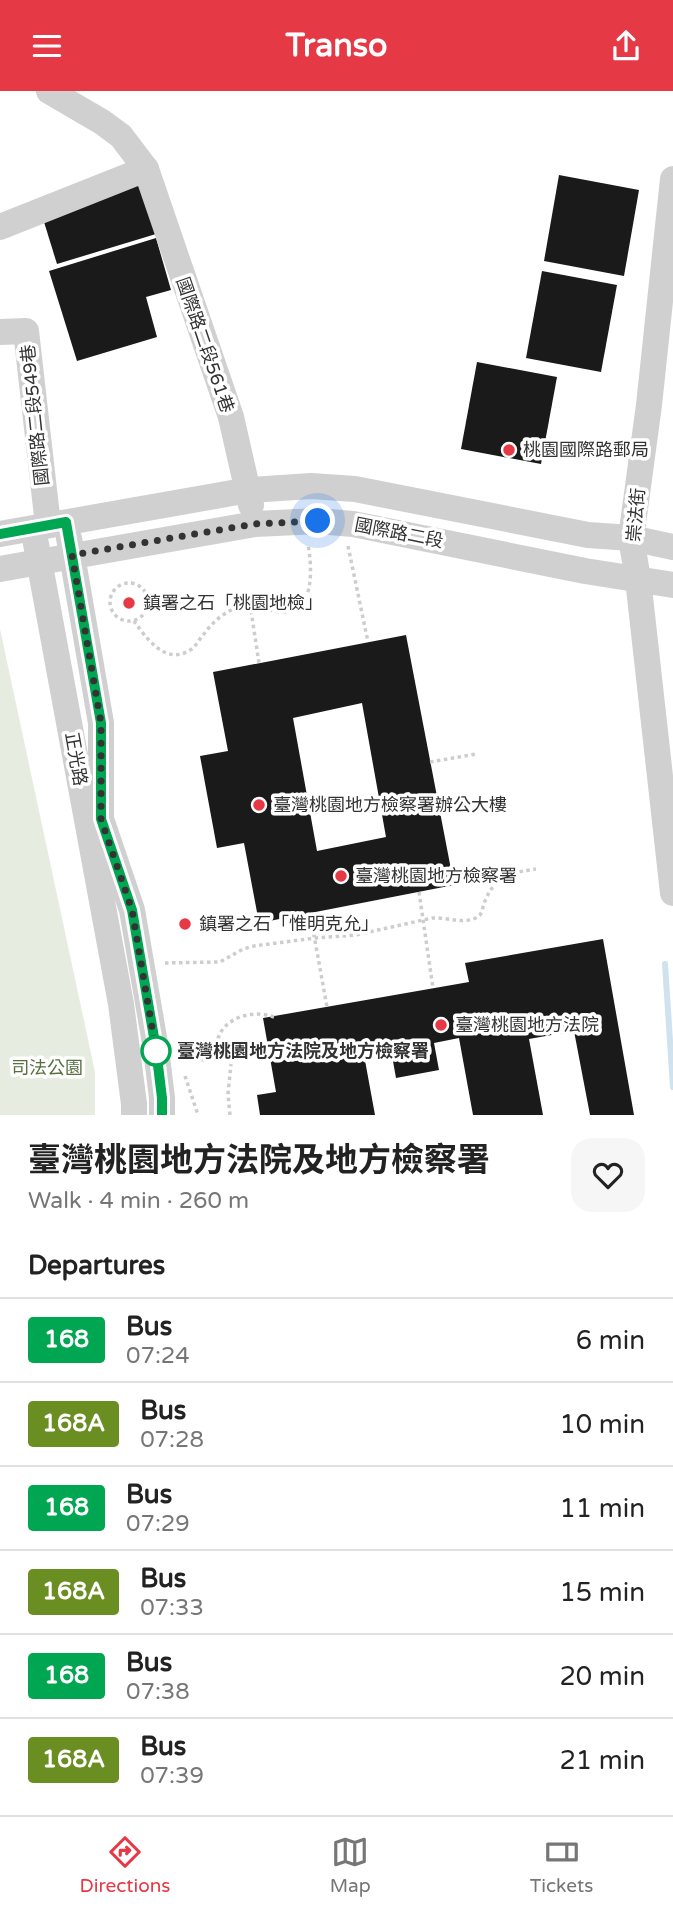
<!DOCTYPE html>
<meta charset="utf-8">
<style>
:root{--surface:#fff;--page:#f6f6f6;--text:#222;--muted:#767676;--line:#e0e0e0;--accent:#e63946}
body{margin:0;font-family:"Varela Round","Noto Sans TC",sans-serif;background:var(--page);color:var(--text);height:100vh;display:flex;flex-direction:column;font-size:26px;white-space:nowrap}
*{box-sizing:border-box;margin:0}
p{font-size:23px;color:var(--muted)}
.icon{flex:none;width:38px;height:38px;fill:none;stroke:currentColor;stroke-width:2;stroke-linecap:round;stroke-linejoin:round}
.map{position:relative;height:1024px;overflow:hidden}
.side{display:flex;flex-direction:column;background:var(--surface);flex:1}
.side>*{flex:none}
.badge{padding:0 14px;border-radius:5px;font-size:24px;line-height:46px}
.you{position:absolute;width:35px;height:35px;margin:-18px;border:5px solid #fff;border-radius:50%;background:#1a73e8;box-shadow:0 0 0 10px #1a73e833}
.map>.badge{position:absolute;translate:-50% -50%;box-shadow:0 0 0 4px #fff}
h2{padding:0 28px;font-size:26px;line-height:63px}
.round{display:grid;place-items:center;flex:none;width:74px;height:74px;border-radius:21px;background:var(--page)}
.overview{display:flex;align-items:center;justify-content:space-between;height:119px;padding:0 28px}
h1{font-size:33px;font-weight:700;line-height:52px}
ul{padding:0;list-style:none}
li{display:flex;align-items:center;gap:21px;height:84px;padding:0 28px;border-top:2px solid var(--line)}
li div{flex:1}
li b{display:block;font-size:26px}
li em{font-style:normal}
li .badge{min-width:77px;font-weight:700;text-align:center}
header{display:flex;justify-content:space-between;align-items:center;height:91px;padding:0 28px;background:var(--accent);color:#fff;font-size:32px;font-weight:700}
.dock{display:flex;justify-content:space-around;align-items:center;height:98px;border-top:2px solid var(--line);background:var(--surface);font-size:19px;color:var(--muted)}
.dock a{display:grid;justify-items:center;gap:4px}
.dock .selected{color:var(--accent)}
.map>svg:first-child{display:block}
</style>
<header><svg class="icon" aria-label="menu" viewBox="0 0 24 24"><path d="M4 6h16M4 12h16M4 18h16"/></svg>Transo<svg class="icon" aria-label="share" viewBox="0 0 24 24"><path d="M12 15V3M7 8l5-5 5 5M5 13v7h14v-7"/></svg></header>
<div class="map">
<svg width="673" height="1024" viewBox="0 0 673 1024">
<rect width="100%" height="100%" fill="#fff"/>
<path fill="#e6ecdf" d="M0,538L95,981V1024H0Z"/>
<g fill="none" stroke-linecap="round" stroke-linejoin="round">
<path stroke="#cfe2ee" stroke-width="6" d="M665,873L673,996"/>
</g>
<g fill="#1a1a1a" fill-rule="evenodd">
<path d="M559,84L639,99L624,185L544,170Z"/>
<path d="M140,87L156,143L57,173L40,118Z"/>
<path d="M156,147L171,199L146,206L157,246L77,270L49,180Z"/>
<path d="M542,180L617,194L601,281L526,267Z"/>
<path d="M477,271L557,286L541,373L461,358Z"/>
<path d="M406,544L454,794L259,832L244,752L217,757L200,665L228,660L213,581ZM362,612L386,746L317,760L293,627Z"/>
<path d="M603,848L634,1024H590L574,940L529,948L543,1024H473L459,947L434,952L439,979L396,987L391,959L364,964L375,1024H260L257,1004L276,1001L263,927L469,891L465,872Z"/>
</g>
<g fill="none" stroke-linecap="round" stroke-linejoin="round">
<g stroke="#cdcdcd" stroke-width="3.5" stroke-dasharray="3.5 3.5" stroke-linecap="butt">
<path d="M348,455L368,551"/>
<circle cx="129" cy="511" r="19"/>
<path d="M250,513L259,572"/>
<path d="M134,530C146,547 166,575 190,559C196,556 199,548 204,543C211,533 221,524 233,518C252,509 260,518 279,521C316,525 312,476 308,453"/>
<path d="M430,671L476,663"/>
<path d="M419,801L433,897"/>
<path d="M310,822L327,916"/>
<path d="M165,872L220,871L243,858L254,855L315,847L356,844L432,827C448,826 468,835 480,824C483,819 483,813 486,808C495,785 514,781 536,778"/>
<path d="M202,970C207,965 213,960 216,953C218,948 219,943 223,938C235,923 257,920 274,926"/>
<path d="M185,985L198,1024"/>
<path d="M230,1024L228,1003L231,973"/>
</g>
<g stroke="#d0d0d0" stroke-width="26">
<path d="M49,0L102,31L121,45L146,78L231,326L251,414"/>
<path d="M673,88L649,314L631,447L638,488L673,802"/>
<path d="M0,136L146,78"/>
<path d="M0,241L26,240L48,434"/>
<path d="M0,443L249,399L311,395L355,398L588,444L631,447L673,456"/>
<path d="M69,447L101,632V728L132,819L156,958L162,1007V1024"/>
<path d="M36,453L121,913L134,1013V1024"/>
<path d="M0,478L255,433L318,430L353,433L585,480L673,494"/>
</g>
</g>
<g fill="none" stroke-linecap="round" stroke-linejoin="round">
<g stroke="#fff" stroke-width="16">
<path id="line" d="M0,443L66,431L101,632V728L132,819L156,958L162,1007V1024"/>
</g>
<use href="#line" stroke="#00a651" stroke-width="10"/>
<path stroke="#333" stroke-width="7" stroke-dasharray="0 12.6" d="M156,960L132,819L101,728V632L72,464L254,433L318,430"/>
</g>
<g fill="#e63946" stroke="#fff" stroke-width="2.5">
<circle cx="509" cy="359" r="7"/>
<circle cx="129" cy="512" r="7"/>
<circle cx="259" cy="714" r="7"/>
<circle cx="341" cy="785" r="7"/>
<circle cx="185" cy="833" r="7"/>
<circle cx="441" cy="934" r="7"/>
</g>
<circle fill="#fff" stroke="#00a651" stroke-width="3.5" cx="156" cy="960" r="14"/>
<g text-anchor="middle" stroke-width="7" stroke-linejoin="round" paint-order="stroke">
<g font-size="18" fill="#333" stroke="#fff">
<text transform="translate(205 254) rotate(71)" y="6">國際路二段561巷</text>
<text transform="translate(35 324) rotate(-96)" y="6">國際路二段549巷</text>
<text transform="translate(636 424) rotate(-85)" y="6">崇法街</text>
<text transform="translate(399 442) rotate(11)" y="6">國際路二段</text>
<text transform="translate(76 668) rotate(80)" y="6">正光路</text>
</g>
<g font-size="18" fill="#333" stroke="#fff" text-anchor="start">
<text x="523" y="365">桃園國際路郵局</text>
<text x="143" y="518">鎮署之石「桃園地檢」</text>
<text x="273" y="720">臺灣桃園地方檢察署辦公大樓</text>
<text x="355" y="791">臺灣桃園地方檢察署</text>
<text x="199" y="839">鎮署之石「惟明克允」</text>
<text x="455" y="940">臺灣桃園地方法院</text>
</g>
<g font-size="18" font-weight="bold" fill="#333" stroke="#fff" text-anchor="start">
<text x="177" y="966">臺灣桃園地方法院及地方檢察署</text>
</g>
<g font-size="18" fill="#56703f" stroke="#fff">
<text x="47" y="983">司法公園</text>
</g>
</g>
</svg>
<div class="you" style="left:318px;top:430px"></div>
</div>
<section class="side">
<div class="overview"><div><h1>臺灣桃園地方法院及地方檢察署</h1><p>Walk · 4 min · 260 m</p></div><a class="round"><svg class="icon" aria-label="heart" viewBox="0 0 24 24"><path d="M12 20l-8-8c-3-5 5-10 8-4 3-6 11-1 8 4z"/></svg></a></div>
<h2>Departures</h2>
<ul>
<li><span class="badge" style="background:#00a651;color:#fff">168</span><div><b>Bus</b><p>07:24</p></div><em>6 min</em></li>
<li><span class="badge" style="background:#6b8e23;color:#fff">168A</span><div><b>Bus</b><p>07:28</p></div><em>10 min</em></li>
<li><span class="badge" style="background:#00a651;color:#fff">168</span><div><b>Bus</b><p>07:29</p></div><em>11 min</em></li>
<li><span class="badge" style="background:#6b8e23;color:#fff">168A</span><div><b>Bus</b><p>07:33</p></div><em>15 min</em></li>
<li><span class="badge" style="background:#00a651;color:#fff">168</span><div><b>Bus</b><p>07:38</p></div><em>20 min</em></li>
<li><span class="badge" style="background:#6b8e23;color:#fff">168A</span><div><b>Bus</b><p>07:39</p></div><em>21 min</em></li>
</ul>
</section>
<nav class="dock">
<a class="selected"><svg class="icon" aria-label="directions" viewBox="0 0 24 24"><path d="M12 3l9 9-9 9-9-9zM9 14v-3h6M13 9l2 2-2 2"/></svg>Directions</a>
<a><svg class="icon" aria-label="map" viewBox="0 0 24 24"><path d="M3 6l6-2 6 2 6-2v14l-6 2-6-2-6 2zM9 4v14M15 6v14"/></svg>Map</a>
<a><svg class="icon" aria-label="tickets" viewBox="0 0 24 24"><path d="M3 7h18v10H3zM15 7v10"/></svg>Tickets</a>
</nav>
